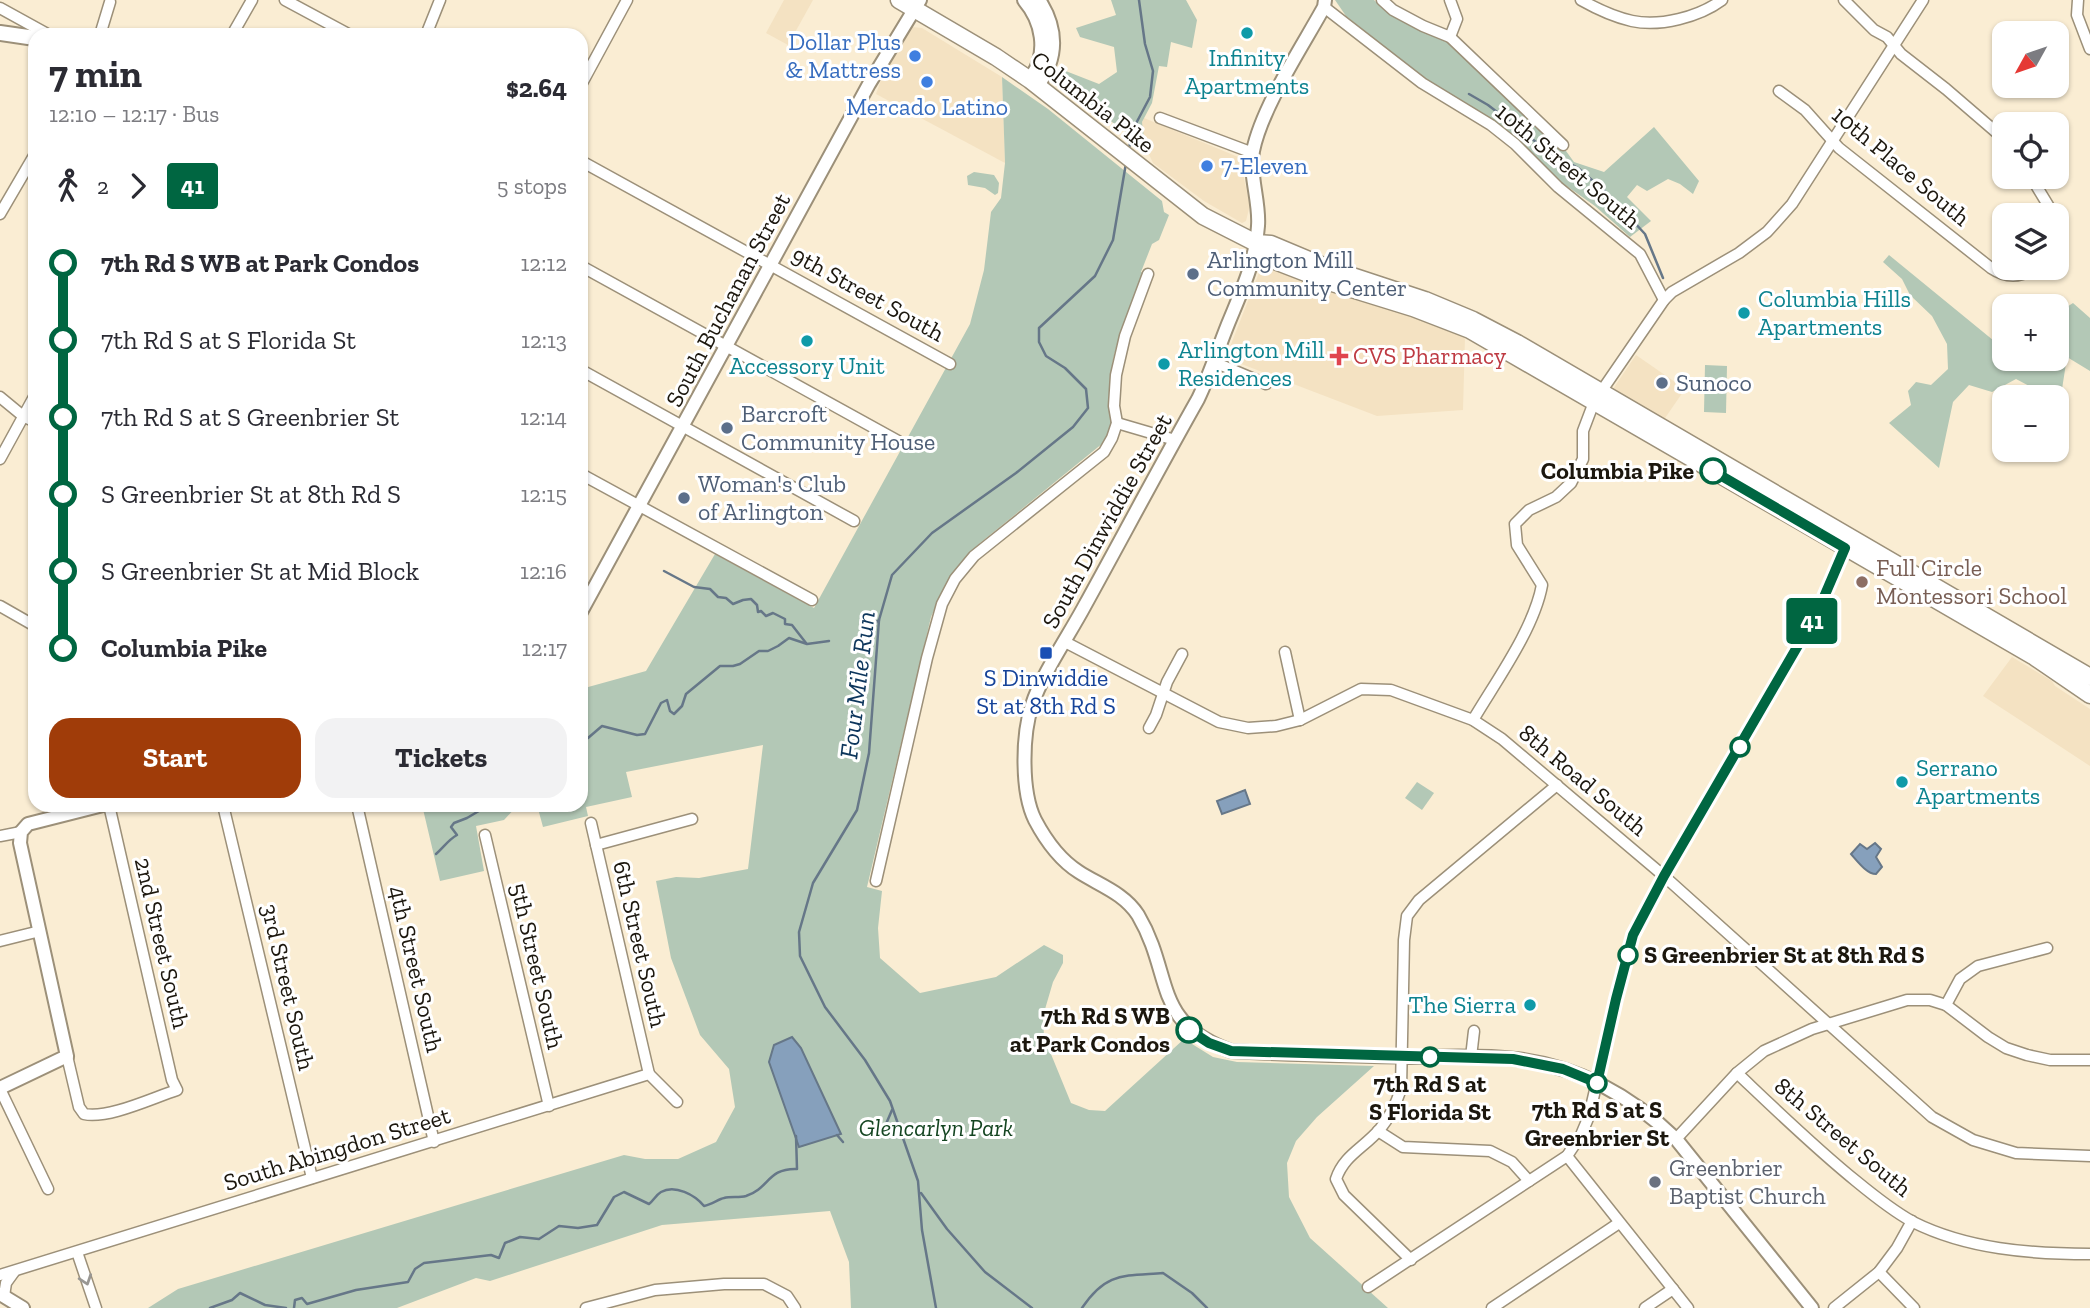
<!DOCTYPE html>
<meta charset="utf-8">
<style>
:root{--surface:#fff;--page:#f2f2f3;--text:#2b2b33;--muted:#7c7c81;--accent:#a03c09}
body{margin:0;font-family:"Zilla Slab",serif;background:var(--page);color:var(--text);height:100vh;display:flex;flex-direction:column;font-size:26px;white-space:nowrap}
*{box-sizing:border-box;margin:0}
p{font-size:23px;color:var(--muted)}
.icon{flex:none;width:38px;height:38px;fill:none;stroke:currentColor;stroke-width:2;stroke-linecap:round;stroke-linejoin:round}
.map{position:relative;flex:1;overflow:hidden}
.sheet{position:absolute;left:28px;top:28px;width:560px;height:784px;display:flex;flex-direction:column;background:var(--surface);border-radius:21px;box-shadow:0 2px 5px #0004}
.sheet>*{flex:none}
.badge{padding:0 14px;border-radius:5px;font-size:24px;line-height:46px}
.needle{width:46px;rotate:230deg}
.tools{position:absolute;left:1992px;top:21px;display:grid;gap:14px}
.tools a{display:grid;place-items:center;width:77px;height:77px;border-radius:14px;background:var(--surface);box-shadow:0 2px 5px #0004;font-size:35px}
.map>.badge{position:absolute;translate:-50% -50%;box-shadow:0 0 0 4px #fff}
.legs{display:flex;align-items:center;gap:10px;height:77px;padding:0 21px;font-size:23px}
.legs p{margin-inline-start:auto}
.head{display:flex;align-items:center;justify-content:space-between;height:119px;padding:0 21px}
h1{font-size:38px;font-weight:800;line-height:52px}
.action{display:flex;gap:14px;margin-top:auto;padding:14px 21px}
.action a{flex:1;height:80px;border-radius:21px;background:var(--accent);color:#fff;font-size:28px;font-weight:800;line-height:80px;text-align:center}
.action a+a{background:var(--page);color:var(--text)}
ul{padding:0 21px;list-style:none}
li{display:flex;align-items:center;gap:24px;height:77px;font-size:26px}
li i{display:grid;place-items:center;width:10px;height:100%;margin:0 9px;background:currentColor}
li i::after{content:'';width:18px;height:18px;margin:-9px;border:5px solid;border-radius:50%;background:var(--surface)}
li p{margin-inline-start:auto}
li:first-child i{background:linear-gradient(#0000 50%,currentColor 0)}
li:last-child i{background:linear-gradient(currentColor 50%,#0000 0)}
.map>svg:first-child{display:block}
</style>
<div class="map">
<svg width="2090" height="1308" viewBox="0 0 2090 1308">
<rect width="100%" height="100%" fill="#faedd3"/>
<g fill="#f4e2c2">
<path d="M784,0H813L788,45L766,33Z"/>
<path d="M912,27L922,28L1002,77L1005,163L876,94L881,80Z"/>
<path d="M1144,118L1243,159L1244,179L1250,205L1246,221L1242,223L1204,201L1153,163L1145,146L1142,122Z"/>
<path d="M1267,263L1443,326L1465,337L1463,410L1377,416L1231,360L1228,352L1262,265Z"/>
<path d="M1636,355L1685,389L1663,421L1616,393L1613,389Z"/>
<path d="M2012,657L2052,681L2055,686L2090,709V766L1983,696Z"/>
</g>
<g fill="#b3c8b6">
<path d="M1111,0H1186L1197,20L1192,48L1171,42L1167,67L1159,66L1152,103L1142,122L1145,146L1061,85L1058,68L1099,84L1117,72L1114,47L1080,37L1076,28L1116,15Z"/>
<path d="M1335,0H1374L1390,14L1448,43L1464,56L1484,77L1566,151L1574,162L1604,172L1654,127L1699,181L1693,194L1680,184L1668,179L1647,191L1637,185L1627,197L1651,221L1630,237L1595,206L1551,175L1503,128L1420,75L1346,16Z"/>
<path d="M1002,77L1048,109L1162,201L1164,212L1169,215L1159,240L1152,244L1141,272L1144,273C1125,320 1098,375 1115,426L1108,439L980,543C958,566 943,588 931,617L867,887L882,891L878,928L880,958L920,993L996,977L1044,945L1063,955V963L1053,982L1043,1016L1044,1037L1071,1103L1089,1110L1105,1111L1184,1039L1213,1057L1237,1062L1374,1066L1317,1117L1296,1141L1287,1163L1289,1197L1310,1238L1388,1308H851L849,1262L830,1211L662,1225L490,1281L476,1278L397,1308H148L178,1289L624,1155L645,1159H678L716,1142L735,1107L729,1069L700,1035L671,958L656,881L676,877L699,878L748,869L763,745L626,772L632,797L586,807L588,816L543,827L537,805H581V689L646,671L715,554L814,608L970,324L984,270L991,212L1001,198L1005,163Z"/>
<path d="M974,172L994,175L999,183L998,193L995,195L985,188L968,185L967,176Z"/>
<path d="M1889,255L1999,345L1995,353L2004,348V359H2056V314L2073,303L2090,318V371L2067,357L2060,402L2056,400V397H2050L2016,379L1992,392L1969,385L1953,402L1939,468L1889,423L1911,405L1908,391L1916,382L1931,385L1948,369L1947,344L1932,316L1910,295L1902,279L1883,262Z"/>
<path d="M1705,365L1727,366L1726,413L1704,412Z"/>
<path d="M1417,782L1434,793L1422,810L1405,798Z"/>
<path d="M422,805H518L504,820L476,826L484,871L440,881Z"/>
</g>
<g fill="#86a0bc" stroke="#678" stroke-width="2">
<path d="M1245,790L1250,804L1222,814L1217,801Z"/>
<path d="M1875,843L1881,849L1876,857L1882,867L1876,874C1867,874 1858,862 1851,854L1860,844L1867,849Z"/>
<path d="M792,1037L801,1048L841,1134L799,1147L769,1062L774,1045Z"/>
</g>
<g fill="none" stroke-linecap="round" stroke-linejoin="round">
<g stroke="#678" stroke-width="2.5">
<path d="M1469,94L1488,105L1549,152L1578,168L1608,194L1645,234L1663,278"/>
<path d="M1129,149L1132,131L1150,97L1153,71L1145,44L1139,0"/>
<path d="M664,571L694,587L710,589L718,597L726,598L733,604L743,600L751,599L757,605L758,612L761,611L766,616L773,613L785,619V624L792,625L806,643"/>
<path d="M859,635L879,620"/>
<path d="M581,740L588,738L602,726L637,735L645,734L661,703L667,700L670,711L674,714L682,706L686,694L720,666H733L740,664L759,651H768L778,646L789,638L807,644L829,641"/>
<path d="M436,854C444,847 448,840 457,835L451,827L454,823L467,818L489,805"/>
<path d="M877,1133L886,1124L892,1110"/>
<path d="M837,1135L843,1142"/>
<path d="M921,1193L947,1229L985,1272L1032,1308"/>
<path d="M210,1308L232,1300L240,1293L265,1305L286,1308"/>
<path d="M294,1308L295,1300L302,1298L307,1304L356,1290L408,1282L415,1269L424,1263L491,1255L499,1258L505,1243L520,1237L539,1239L559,1226L578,1228L597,1225L614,1197L624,1192L649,1204C654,1200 656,1195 661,1192C675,1184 695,1195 704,1206C712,1204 719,1199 724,1198C731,1196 739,1198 746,1196C770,1188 767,1168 797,1169L796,1136"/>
<path d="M936,1308L922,1230L918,1181L890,1101L865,1060L825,1007L800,956L799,932L813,883L857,810L869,753L879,620L892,575L932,533L1016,473L1073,427L1088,408L1086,389L1065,368L1046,356L1039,342V328L1095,276L1113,240L1126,163"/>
<path d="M1082,1308C1106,1272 1123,1276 1163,1273L1192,1293L1207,1308"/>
</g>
<g stroke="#9c9079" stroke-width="13">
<g id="minor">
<path d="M285,0L350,35"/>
<path d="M1382,0L1393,10L1423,26L1450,37L1563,145"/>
<path d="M1450,0L1457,19L1450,37"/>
<path d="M1581,0C1597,9 1614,17 1632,21C1660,27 1699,17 1722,0"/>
<path d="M1844,0L1874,30L1887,37L1901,54L1946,89L1996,132L2004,142"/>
<path d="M2078,0L2077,15L2090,49"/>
<path d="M1324,7L1422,83L1491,125L1515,144L1558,187L1640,254L1664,300"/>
<path d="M0,8L49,35"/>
<path d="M100,35L110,2"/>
<path d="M232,35L252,0"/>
<path d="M426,35L440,0"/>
<path d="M581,85L627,0"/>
<path d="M1779,91L1805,110L1839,148L1991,268C2006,278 2020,278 2035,268"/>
<path d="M1160,118L1253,153"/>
<path d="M581,161L950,364"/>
<path d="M2031,177L2054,215"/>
<path d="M0,214L35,154"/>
<path d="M2056,218C2060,225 2061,241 2056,247"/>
<path d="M581,266L898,441"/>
<path d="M1214,362L1266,384"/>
<path d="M581,370L854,521"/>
<path d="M0,397L23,416L35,422"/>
<path d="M1117,423L1175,440"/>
<path d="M0,459L35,395"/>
<path d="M581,474L812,600"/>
<path d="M0,606L35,626"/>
<path d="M1065,642L1219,722L1248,728L1276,726L1300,720L1361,689L1391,690L1473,720L1502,739L1664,876L1932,1117L1973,1140L2016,1153L2090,1156"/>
<path d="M1285,652L1300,720"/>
<path d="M1473,720C1496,681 1534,629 1542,585L1517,545L1515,524L1529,510L1556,497L1571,483L1583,459V431L1594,402L1664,300L1672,292L1739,253L1767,232L1792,204L1923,0"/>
<path d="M1149,728L1156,715L1167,682L1182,654"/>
<path d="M223,805L312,1178"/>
<path d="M357,805L434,1142"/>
<path d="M591,823L649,1074"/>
<path d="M485,835L549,1106"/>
<path d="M0,836L21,832"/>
<path d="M596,845L692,819"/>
<path d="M876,881L927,658L942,604L955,579L974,556L1104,452L1112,438L1117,423L1114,406L1116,375L1125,336L1148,274"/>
<path d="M0,941L40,931"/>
<path d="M1946,1005L1960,979L1978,966L2047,948"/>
<path d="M67,1056L79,1107L84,1114C109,1119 152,1098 177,1090L172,1080L109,805"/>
<path d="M1471,1057L1474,1031"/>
<path d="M1737,1073C1776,1110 1814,1147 1856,1181C1873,1195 1893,1211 1913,1222C1967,1249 2030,1254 2090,1254"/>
<path d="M0,1089L48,1189"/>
<path d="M1378,1131L1403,1147L1490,1151L1512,1162L1529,1181"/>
<path d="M1676,1139L1737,1073L1764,1051L1812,1029L1907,1000H1930L1946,1005L1988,1037L2006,1048L2027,1055L2050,1060H2090"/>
<path d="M1567,1156L1688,1308"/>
<path d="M77,1252L96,1308"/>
<path d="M1411,1260L1344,1195L1336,1179C1344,1155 1364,1148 1380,1129C1390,1117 1396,1104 1401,1089L1404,940L1407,916L1419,900L1557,785"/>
<path d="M1879,1272L1914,1308"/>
<path d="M0,1275L649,1074L677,1102"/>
<path d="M1368,1287L1567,1156L1581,1135L1589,1116L1616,999L1633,935L1664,876L1818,611L1847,544"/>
<path d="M4,1296L6,1283L14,1272"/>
<path d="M586,1308L655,1290L724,1284H764L787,1296L795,1308"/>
<path d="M1492,1308L1619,1223"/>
<path d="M1645,1308L1673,1289"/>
<path d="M1834,1308L1879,1272L1897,1248L1912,1221"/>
</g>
</g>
<g stroke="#9c9079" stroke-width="16">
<g id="tertiary">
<path d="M1325,0L1324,7C1302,47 1262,107 1253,151C1249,176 1260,202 1258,226C1256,261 1241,292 1228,324C1218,349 1210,374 1198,399C1159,468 1122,538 1084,607C1069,635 1041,676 1032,705C1022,735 1021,792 1035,820C1045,839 1060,860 1079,872C1099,885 1124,893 1138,915C1174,976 1151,1022 1231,1051C1292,1055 1353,1055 1414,1057C1447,1057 1482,1055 1515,1059C1578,1066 1631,1096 1676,1139L1812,1308"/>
<path d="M581,612L869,84L920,0"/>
<path d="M0,1088L67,1056L20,843L21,832L28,824L103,805"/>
<path d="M0,1294L23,1308"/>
</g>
</g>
<g stroke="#9c9079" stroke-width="18">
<g id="secondary">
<path d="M1025,0C1043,21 1049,52 1033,76"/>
<path d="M0,33L35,38"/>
<path d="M1037,85C1057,58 1057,29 1038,0"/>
</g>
</g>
<g stroke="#9c9079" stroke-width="19">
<g id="primary">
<path d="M899,0L996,57L1030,80L1203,216L1256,243L1271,244L1328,268L1425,300L1473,320L1517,343L2090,677"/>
<path d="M1256,243L1267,258L1329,282L1413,308L1470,330L2033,656L2090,695"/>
</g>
</g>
<use href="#minor" stroke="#fff" stroke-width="10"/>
<use href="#tertiary" stroke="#fff" stroke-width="12"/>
<use href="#secondary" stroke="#fff" stroke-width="14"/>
<use href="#primary" stroke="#fff" stroke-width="16"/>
</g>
<defs><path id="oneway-chevron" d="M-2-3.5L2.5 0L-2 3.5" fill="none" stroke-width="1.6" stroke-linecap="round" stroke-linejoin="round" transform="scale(1.75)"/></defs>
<use stroke="#999793" href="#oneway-chevron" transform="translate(86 1280) rotate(71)"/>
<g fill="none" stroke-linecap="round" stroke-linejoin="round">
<g stroke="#fff" stroke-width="16">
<path id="line-1" d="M1189,1030L1209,1043L1231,1051L1513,1059L1563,1069L1597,1083L1616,999L1633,935L1664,876L1818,611L1845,548L1713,471"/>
</g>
<use href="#line-1" stroke="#006641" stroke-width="10"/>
</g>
<g fill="#0f9aa8" stroke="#fff" stroke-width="2.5">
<circle cx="1247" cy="33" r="7"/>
<circle cx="1744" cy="313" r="7"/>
<circle cx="807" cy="341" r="7"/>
<circle cx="1164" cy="364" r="7"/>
<circle cx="1902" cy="782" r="7"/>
<circle cx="1530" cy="1005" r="7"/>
</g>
<g fill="#3f7fe0" stroke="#fff" stroke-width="2.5">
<circle cx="915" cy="56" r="7"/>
<circle cx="927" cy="82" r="7"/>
<circle cx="1207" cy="166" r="7"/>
</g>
<g fill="#5c6f8a" stroke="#fff" stroke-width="2.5">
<circle cx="1193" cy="274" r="7"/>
<circle cx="1662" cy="383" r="7"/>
<circle cx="727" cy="428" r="7"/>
<circle cx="684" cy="498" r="7"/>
</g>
<path fill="#e0444e" stroke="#fff" stroke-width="2.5" d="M1335.5 345.5h7v7h7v7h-7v7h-7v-7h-7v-7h7z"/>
<g fill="#fff" stroke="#006641" stroke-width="3.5">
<circle cx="1713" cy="471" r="12"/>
<circle cx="1740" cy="747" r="9"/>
<circle cx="1628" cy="955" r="9"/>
<circle cx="1189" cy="1030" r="12"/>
<circle cx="1430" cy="1057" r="9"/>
<circle cx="1597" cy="1083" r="9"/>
</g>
<circle fill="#8d6e63" stroke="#fff" stroke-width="2.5" cx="1862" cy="582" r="7"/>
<rect fill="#1a4fb4" stroke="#fff" stroke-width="2.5" x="1039" y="646" width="14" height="14" rx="3.5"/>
<circle fill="#6b7280" stroke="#fff" stroke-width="2.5" cx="1655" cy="1182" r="7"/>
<g text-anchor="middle" stroke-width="6" stroke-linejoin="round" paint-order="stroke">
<g font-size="24" fill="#366cbe" stroke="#fff" text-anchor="end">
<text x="901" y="50">Dollar Plus<tspan x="901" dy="28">&amp; Mattress</tspan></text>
<text x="927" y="115" text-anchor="middle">Mercado Latino</text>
<text x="1221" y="174" text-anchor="start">7-Eleven</text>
</g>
<g font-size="24" fill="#0d838f" stroke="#fff" text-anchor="start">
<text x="1247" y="66" text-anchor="middle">Infinity<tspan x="1247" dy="28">Apartments</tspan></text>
<text x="1758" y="307">Columbia Hills<tspan x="1758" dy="28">Apartments</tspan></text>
<text x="1178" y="358">Arlington Mill<tspan x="1178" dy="28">Residences</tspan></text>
<text x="807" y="374" text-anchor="middle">Accessory Unit</text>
<text x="1916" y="776">Serrano<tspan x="1916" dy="28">Apartments</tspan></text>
<text x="1516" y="1013" text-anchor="end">The Sierra</text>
</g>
<g font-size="24" fill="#1c170e" stroke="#fff">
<text transform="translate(1093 102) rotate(38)" y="8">Columbia Pike</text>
<text transform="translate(1568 166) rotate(40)" y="8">10th Street South</text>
<text transform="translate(1901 166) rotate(40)" y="8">10th Place South</text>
<text transform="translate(868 294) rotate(29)" y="8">9th Street South</text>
<text transform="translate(728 300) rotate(-62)" y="8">South Buchanan Street</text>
<text transform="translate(1107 521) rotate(-61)" y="8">South Dinwiddie Street</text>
<text transform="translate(1583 780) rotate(40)" y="8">8th Road South</text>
<text transform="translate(162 943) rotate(77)" y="8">2nd Street South</text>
<text transform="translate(640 944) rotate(77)" y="8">6th Street South</text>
<text transform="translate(537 966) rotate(77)" y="8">5th Street South</text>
<text transform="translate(416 969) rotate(77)" y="8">4th Street South</text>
<text transform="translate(288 987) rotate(77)" y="8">3rd Street South</text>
<text transform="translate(1843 1137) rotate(40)" y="8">8th Street South</text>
<text transform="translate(337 1149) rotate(-17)" y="8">South Abingdon Street</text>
</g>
<g font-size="24" fill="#4e5e75" stroke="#fff" text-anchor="start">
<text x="1207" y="268">Arlington Mill<tspan x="1207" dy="28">Community Center</tspan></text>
<text x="1676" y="391">Sunoco</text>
<text x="741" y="422">Barcroft<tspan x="741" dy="28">Community House</tspan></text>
<text x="698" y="492">Woman's Club<tspan x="698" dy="28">of Arlington</tspan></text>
</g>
<g font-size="24" fill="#be3a42" stroke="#fff" text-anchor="start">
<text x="1353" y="364">CVS Pharmacy</text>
</g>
<g font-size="24" font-weight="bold" fill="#1c170e" stroke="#fff" text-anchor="end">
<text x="1694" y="479">Columbia Pike</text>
<text x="1644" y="963" text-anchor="start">S Greenbrier St at 8th Rd S</text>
<text x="1170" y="1024">7th Rd S WB<tspan x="1170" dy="28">at Park Condos</tspan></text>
<text x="1430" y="1092" text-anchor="middle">7th Rd S at<tspan x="1430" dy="28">S Florida St</tspan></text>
<text x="1597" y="1118" text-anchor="middle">7th Rd S at S<tspan x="1597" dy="28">Greenbrier St</tspan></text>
</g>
<g font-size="24" fill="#785e54" stroke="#fff" text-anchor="start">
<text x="1876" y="576">Full Circle<tspan x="1876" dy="28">Montessori School</tspan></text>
</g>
<g font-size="24" fill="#164399" stroke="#fff">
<text x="1046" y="686">S Dinwiddie<tspan x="1046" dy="28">St at 8th Rd S</tspan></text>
</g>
<g font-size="24" font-style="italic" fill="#144521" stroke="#fff">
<text x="936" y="1136">Glencarlyn Park</text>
</g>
<g font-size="24" fill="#5b616d" stroke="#fff" text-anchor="start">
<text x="1669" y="1176">Greenbrier<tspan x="1669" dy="28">Baptist Church</tspan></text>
</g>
<g font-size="26" font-style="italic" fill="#0d365c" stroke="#fff">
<text transform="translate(857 685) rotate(-83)" y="9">Four Mile Run</text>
</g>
</g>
</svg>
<div class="tools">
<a><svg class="needle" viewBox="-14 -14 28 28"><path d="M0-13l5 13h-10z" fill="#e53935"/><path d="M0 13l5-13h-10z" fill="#7c7c81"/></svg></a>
<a><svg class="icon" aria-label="locate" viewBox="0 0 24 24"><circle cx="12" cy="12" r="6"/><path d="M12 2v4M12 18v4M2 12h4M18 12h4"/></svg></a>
<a><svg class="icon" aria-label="layers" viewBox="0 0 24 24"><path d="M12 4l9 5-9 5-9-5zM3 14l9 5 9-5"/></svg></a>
<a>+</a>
<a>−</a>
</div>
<b class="badge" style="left:1812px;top:621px;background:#006641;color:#fff">41</b>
<section class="sheet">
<div class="head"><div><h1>7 min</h1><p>12:10 – 12:17 · Bus</p></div><b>$2.64</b></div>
<div class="legs"><svg class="icon" aria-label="walk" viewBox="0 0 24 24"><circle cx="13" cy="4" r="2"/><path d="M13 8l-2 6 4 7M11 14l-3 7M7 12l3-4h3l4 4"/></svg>2<svg class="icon" aria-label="forward" viewBox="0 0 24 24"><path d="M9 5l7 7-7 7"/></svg><b class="badge" style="background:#006641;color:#fff">41</b><p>5 stops</p></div>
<ul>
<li><i style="color:#006641"></i><b>7th Rd S WB at Park Condos</b><p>12:12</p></li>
<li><i style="color:#006641"></i><span>7th Rd S at S Florida St</span><p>12:13</p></li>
<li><i style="color:#006641"></i><span>7th Rd S at S Greenbrier St</span><p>12:14</p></li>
<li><i style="color:#006641"></i><span>S Greenbrier St at 8th Rd S</span><p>12:15</p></li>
<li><i style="color:#006641"></i><span>S Greenbrier St at Mid Block</span><p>12:16</p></li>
<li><i style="color:#006641"></i><b>Columbia Pike</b><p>12:17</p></li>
</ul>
<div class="action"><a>Start</a><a>Tickets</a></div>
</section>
</div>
